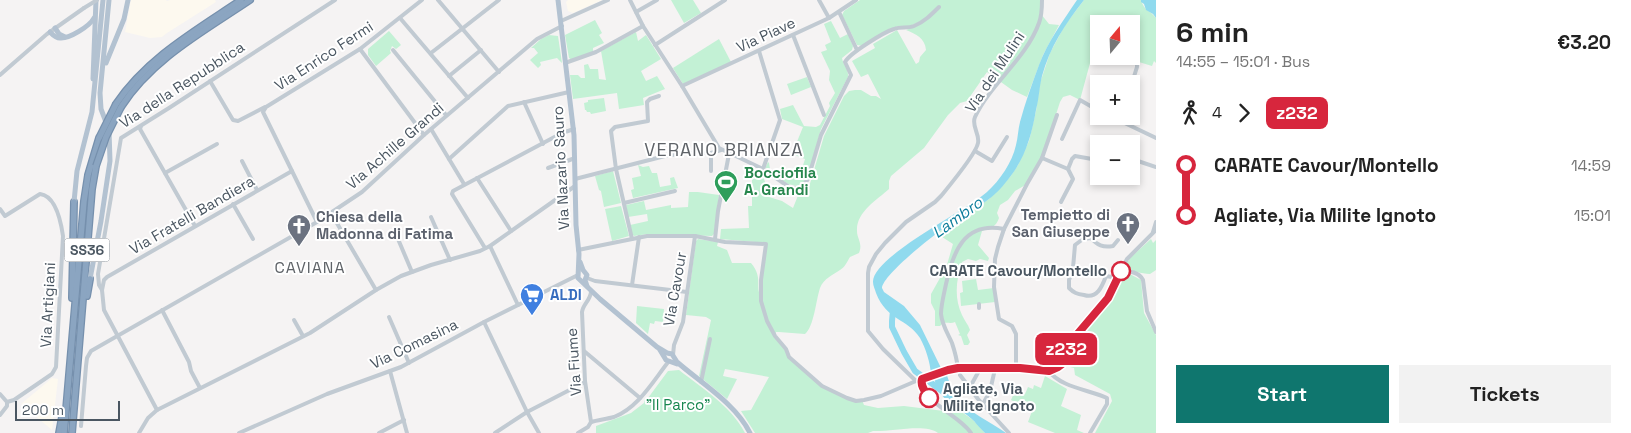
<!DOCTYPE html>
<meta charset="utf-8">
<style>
:root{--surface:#fff;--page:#f2f2f2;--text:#222;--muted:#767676;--accent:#0f766e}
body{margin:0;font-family:"Space Grotesk",sans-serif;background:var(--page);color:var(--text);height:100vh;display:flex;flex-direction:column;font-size:19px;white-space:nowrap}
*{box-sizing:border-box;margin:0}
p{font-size:16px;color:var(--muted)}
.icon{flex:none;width:28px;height:28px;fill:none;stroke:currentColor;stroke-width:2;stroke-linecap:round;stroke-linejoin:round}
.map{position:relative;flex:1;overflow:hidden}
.side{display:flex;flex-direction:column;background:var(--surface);width:475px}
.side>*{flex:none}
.badge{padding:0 10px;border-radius:8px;font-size:18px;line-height:32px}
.needle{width:32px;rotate:19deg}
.controls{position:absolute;left:1090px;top:15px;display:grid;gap:10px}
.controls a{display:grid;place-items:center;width:50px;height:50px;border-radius:0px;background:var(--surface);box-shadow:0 2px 8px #0003;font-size:25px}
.scale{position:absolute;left:15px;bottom:12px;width:105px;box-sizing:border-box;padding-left:5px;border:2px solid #4a5661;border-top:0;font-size:14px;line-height:18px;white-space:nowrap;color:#4a5661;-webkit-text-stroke:4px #fff;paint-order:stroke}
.map>.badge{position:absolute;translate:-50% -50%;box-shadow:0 0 0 2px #fff}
.legs{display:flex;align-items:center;gap:8px;height:55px;padding:0 20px;font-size:16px}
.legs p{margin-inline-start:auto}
.summary{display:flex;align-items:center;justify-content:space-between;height:85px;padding:0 20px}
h1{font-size:28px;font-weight:700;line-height:38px}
.action{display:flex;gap:10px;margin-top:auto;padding:10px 20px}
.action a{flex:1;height:58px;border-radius:0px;background:var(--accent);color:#fff;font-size:20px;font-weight:700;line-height:58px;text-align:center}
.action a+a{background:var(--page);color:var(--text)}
ul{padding:0 20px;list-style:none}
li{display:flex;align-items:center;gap:18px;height:50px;font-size:19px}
li i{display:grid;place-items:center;width:8px;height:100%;margin:0 6px;background:currentColor}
li i::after{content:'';width:12px;height:12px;margin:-6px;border:4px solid;border-radius:50%;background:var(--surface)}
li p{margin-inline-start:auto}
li:first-child i{background:linear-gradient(#0000 50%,currentColor 0)}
li:last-child i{background:linear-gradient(currentColor 50%,#0000 0)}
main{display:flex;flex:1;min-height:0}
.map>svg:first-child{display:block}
</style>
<main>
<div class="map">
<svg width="1156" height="433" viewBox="0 0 1156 433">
<rect width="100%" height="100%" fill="#f5f3f3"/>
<g fill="#fdf9ef">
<path d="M131,0H166L167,1L170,0H215L216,2L167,33L162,37L150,38L125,32Z"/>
<path d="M568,0H602L573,13L568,11L566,2Z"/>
<path d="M52,378L58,379L52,430L21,404Z"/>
</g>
<g fill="#c3f1d5">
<path d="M671,0H693L701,13L684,23Z"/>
<path d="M860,0H1042L1041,14L1049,24L1059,25L1043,55L1027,97L1012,90L987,72L967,101L960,103L948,115L924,148L891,176L889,181V189C877,200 856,212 857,231C857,239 863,243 859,253L850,257C847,262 845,267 840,270C833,275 824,278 820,288C816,300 814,327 805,334L779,332H776L775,336L786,349L789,357L822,386L847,398L862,400L864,405L878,408L904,406L944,411L951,410L953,406L973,420L985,433H938C926,423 890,432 873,431L868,433H755L741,411L751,410L769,377L725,369L723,376L737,379L727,399L699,376L711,320L706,317L686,315L696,241L698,239L718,242L717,246L727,250L732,263H751C764,278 754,288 762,298L763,270L767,243L720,239L721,229L749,228L748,206H752V176L760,169L769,192V197L782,201L793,208L799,193H806L809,187L824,136L844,96L849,91L855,90H861L871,96H876L881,99L868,74L861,77L852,61L875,48L873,44L897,30L916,64L919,62L920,57L926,50C925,38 916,34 906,30L917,26L923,20L910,26H899L889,29L863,46L857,45L842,15L844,11Z"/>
<path d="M1084,0H1141C1144,11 1150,10 1156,18V63L1154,61L1152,66L1139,62L1137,55L1131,51V24H1099V53L1093,52L1080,100L1070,95L1063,97L1060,102L1042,158L1027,184L1015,191L1008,200L1000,205L997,213L999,218C996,227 991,228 982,231L978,245L989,258L988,261L980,259L976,261L968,259L962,262C956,280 954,298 962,315C964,320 968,324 970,330L967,335L970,342L968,345H964L961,336L958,335L960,334L955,322C951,324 947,322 943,323L940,326H935V311L931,303V294L940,278L944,275L953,244L939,235V232L989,199L1010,177L1018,165L1029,141L1036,111L1040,83L1050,53L1065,25Z"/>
<path d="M595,20L602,33L599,35L604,43L593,48V52L572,60L569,58L565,35Z"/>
<path d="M831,21L840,38L848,34L853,46L852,50L842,58C843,65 849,69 848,77L821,129L807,179L802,185L797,186L788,184L765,168L768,162L769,163L770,169L773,171H778L781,168L800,175L805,159L792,154L803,127L782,119L780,109L793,105L804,126L816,127L820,125L830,106L829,103L835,93L829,80L830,71L821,52L827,50L825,45L831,42L824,24Z"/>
<path d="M389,31L401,45L396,49L392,46L390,51L391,53L376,66L368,55V49Z"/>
<path d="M636,32L638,41L646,35L661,59L641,71L646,81L657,76L665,89L643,98L644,105L619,109L617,93L573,99L570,75H578L581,78H585L584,65L588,64L590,69H598L599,79L606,80L601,51Z"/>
<path d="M549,35L558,36L562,63L557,58L540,62L541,65L538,68L530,60L538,53L534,48H531L541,39Z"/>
<path d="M719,39L731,62L683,84L673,68Z"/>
<path d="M807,77L811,87L791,95L787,84Z"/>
<path d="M604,98L606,111L591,114L590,112H587L586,110H585L584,103L588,102V100Z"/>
<path d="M638,165L643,167L649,166L652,173H657L660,187L671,185L670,178L674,177L678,188L633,198L631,190L634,189L632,178L641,176Z"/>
<path d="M613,171L621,203L604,207L601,191L599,190L595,176Z"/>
<path d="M689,192H698L719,195L714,234L712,236L648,234L634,236L632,234L630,225L648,221L647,214L628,217L626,205L644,201L646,210L671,205V208L688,207Z"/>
<path d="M621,206L629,236L612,241L605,209Z"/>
<path d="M1151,239L1153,243L1156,240V270L1150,274C1141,274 1133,270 1123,269L1130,258Z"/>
<path d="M1123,273H1128L1141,280L1144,313L1156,335V433H1095L1112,401L1110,394L1075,375L1074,368L1066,366C1064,347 1095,323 1104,307C1112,296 1117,284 1123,273Z"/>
<path d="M976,279L978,290L994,288L995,302L961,306L960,293L963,292L962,281Z"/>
<path d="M637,306L664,309L663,322L655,321L654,324L650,323L648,334L636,323Z"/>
<path d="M679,370C702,388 731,406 745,433H596V426L631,413L644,403L645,399L648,398L668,371Z"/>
<path d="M1045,376L1067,389L1061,406L1081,415L1077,430L1084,433H1055L1028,422L1032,411L1011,400L1015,391L1025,394L1028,387L1033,389L1034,385L1041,388Z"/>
</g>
<g fill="#90daee">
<path d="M1077,0H1084C1065,24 1050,47 1042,76C1039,88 1039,99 1036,110C1032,134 1025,158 1010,177C1004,185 996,194 989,199C975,210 958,218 944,228C931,237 883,275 882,288L884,292L904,306L920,325L942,370L931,374C930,362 926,349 920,338C907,318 887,321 876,293C875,289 873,286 873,282C872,257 967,210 987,192C1000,180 1012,163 1016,145C1018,137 1018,130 1020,122C1025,103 1032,84 1039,65C1048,41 1063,21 1077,0Z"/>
<path d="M1141,0H1156V18L1153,14L1146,10L1144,4L1141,2Z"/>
<path d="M946,373C949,381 952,391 958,398C969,413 991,422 1006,433H985C981,429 977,425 974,421C958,406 940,403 934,378Z"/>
</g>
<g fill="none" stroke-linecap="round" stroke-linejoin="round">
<path stroke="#90daee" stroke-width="6" d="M893,310L892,321V327L904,352L915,371L942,391"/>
<g stroke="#7690ad" stroke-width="8">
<g id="highway">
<path d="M116,104C147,58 195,31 241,0"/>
<path d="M121,107C152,59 204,31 250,0"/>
<path d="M87,296L90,279"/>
<path d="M72,298L74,202"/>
<path d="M59,433L62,417"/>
<path d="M64,433L84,201L88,175L99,138"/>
<path d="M72,433L92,189L96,166"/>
</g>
</g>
<g stroke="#c1cad2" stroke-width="4">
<path d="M438,0L499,72"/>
<path d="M630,0L643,26L682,86L719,148L763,169L789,187L796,188L802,187L808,179L821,135L851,75L845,62C850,53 884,32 894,29C901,26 907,29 914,26C924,22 931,15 939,7"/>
<path d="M819,0L829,18"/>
<path d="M636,12L657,0"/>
<path d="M839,12L857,50"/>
<path d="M400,18L468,98"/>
<path d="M561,21L608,0"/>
<path d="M793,35L824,115"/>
<path d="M655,45L725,0"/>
<path d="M360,49L424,135"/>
<path d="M393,50L446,115"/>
<path d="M759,51L780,120L763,169"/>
<path d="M431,53L499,0"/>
<path d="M1131,55L1137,59V67L1131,86"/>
<path d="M565,63L596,52L643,26"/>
<path d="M0,75L47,34L84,8"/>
<path d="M449,76L481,50"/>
<path d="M210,81L233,120L238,121L265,107"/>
<path d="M682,86L829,18L856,0"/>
<path d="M524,102L543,144"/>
<path d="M1110,116L1156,138"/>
<path d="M141,126L140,129L195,226"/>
<path d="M431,129L464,184"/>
<path d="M1062,139L1080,100L1099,111"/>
<path d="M975,151L992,161L1007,137"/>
<path d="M1042,158L1068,169L1073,179L1061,202"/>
<path d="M449,159L508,106L569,92"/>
<path d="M1132,159L1156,167"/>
<path d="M242,161L257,190"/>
<path d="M548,168L575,158"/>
<path d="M1068,169L1072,159L1075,156L1092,159L1098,138"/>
<path d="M711,171V153"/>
<path d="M165,173L217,144"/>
<path d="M477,178L511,231"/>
<path d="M575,179L665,156L685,153H711L721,150"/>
<path d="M624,203L675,191"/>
<path d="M233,204L253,239"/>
<path d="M0,209L5,216L40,194C56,196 61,222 63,236L56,367L52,374L14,400L7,402"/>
<path d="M331,213L376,290"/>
<path d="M431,217L450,260"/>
<path d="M317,222L263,112L266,107L360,49L422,0"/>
<path d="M1153,232L1156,222"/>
<path d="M398,239L412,272"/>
<path d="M632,239L616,169L611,131L615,127L648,121L647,102L650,99L659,96"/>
<path d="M715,239L718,211L729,154"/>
<path d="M1118,240L1113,246C1103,248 1097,245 1091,238L1083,239L1075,245L1073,268L1069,280V288C1074,293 1077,294 1084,295C1097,299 1102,287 1106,276L1118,278"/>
<path d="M490,246L518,305"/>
<path d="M485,248L452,194L453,191L562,133L574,129"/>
<path d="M578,250L647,236H695L725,242L766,244L761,280V301L767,321L775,336L786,349L789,357L822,386L847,398L856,401L864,400L881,396L916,381L945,371L958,368H1020L1049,371L1058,367L1064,361L1069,345L1107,298L1127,259L1156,230"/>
<path d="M1121,271C1130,271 1139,272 1143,280L1147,311L1156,332"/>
<path d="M587,278L595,281L687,292"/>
<path d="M632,285L639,237"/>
<path d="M102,290L99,285L98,274L121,138L169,108L335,0"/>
<path d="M979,304V308"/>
<path d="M162,310L189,362L191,371L200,388"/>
<path d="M389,317L409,363"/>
<path d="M294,320L303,336"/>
<path d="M484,322L527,412L539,433"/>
<path d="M584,351L640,398"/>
<path d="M673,355L674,345L683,322L695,236"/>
<path d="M1016,368V334L1012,326L999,319L994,287L995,259L998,247L1004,229L1027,184L1042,158L1057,115"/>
<path d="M958,369C957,360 955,352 952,343C948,334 942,325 941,314C941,305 944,294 946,284C953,252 964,221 1004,229"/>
<path d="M390,371L407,433"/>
<path d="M1049,371C1060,387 1090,390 1107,398V404L1090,433"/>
<path d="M960,375L978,399L1009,433"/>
<path d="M922,379C920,402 960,415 971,433"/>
<path d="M916,381L883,349L868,331V273L869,267L876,254L885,243L906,222L935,202L941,196C950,185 976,154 978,143C980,134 971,126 975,117C991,83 1026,59 1039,23C1042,15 1042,8 1042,0"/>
<path d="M701,382L710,339"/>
<path d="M970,387L980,369"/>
<path d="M0,394L7,402"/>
<path d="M983,404L990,391L995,369"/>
<path d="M157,410L104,310L102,290L104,280L107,277L292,171"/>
<path d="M0,415L7,406V402"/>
<path d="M591,422L585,381L582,312C583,304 590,301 591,292"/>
<path d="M591,422C598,420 607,419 614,417C639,407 653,381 669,361"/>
<path d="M81,426L86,366L87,358L91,351L317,222L362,192L424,135L537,39L562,26"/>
<path d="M139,433L148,418L157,410L310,333L376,290L401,276L431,265L480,251L490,246L575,186"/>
<path d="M239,433L327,394L401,367L484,322L578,275"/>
<path d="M379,433L404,420"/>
<path d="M495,433L527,412L585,382"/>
<path d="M578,433L588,427L591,422"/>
</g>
<g stroke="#b3c2d1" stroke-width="5">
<path d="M558,0L574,135L576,225L579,254L578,278L600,299L657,347L667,353L672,354L677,362C701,383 736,404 750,433"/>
<path d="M55,28L59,34L65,37"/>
<path d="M50,32C53,35 55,38 60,38C69,39 90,26 94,18"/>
<path d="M106,63L124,19L128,0"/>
<path d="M93,79L96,0"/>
<path d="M74,202L77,171L92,112L103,0"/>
<path d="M580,262L583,270L587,275L585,280L587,286"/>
<path d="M90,279L101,221L110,161L109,130L101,109L100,93L109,0"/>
<path d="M660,350L666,360L677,364"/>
</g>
<use href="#highway" stroke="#8ba5c1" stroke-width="5.5"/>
<g stroke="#7690ad" stroke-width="8" stroke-linecap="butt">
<g id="highway-bridge">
<path d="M99,138L116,104"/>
<path d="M96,166L106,137L121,107"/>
</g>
</g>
<path stroke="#c1cad2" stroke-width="4" d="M84,8L97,0"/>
<use href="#highway-bridge" stroke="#8ba5c1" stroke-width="5.5"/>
</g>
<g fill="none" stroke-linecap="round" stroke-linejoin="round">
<g stroke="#fff" stroke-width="11">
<path id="line-1" d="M929,398C926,393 920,386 922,379L948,370L958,368H1020L1049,371L1058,367L1062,364L1069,344L1108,298L1121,271"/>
</g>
<use href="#line-1" stroke="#d7263d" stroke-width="8"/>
</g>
<defs>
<g id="stadium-pin" transform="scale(1.25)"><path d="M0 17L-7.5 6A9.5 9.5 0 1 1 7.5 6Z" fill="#2e9e5b" stroke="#fff"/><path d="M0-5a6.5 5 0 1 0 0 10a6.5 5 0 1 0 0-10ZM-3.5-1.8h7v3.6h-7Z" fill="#fff"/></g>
<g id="church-pin" transform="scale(1.25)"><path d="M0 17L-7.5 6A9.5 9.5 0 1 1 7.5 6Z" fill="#6b7280" stroke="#fff"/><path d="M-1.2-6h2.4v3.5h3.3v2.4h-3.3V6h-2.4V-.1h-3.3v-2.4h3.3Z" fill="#fff"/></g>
<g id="supermarket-pin" transform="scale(1.25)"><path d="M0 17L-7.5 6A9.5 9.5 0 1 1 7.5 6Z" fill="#3f7fe0" stroke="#fff"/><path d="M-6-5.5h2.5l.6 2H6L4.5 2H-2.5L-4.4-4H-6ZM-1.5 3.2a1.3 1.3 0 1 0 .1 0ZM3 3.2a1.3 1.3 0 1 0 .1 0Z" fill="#fff"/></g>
</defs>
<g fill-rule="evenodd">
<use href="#stadium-pin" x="726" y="182"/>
<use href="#church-pin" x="1128" y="224"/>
<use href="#church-pin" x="299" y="226"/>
<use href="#supermarket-pin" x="532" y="295"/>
</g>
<g fill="#fff" stroke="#d7263d" stroke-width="2.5">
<circle cx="1121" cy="271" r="9"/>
<circle cx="929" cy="398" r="9"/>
</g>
<g text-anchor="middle" stroke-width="4" stroke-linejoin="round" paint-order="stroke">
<rect fill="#fff" stroke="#808990" stroke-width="1" x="64.5" y="238.5" width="45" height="23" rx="4"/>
<g font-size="14" font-weight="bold" fill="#4a5661">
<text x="87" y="255">SS36</text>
</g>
<g font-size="15" fill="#4a5661" stroke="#fff">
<text transform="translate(766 35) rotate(-25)" y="5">Via Piave</text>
<text transform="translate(324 56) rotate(-33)" y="5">Via Enrico Fermi</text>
<text transform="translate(995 72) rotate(-56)" y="5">Via dei Mulini</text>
<text transform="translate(182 85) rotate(-33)" y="5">Via della Repubblica</text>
<text transform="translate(395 146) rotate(-41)" y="5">Via Achille Grandi</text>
<text transform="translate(561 168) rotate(-93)" y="5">Via Nazario Sauro</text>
<text transform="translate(192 215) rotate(-30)" y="5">Via Fratelli Bandiera</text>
<text transform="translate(675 289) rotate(-80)" y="5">Via Cavour</text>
<text transform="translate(48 305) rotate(-87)" y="5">Via Artigiani</text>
<text transform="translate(414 344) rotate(-26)" y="5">Via Comasina</text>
<text transform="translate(574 362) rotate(-94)" y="5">Via Fiume</text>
</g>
<g font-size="15" font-weight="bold" fill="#27864d" stroke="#fff" text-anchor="start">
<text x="744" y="178">Bocciofila<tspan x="744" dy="17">A. Grandi</tspan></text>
</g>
<g font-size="15" font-weight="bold" fill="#5b616d" stroke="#fff" text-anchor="end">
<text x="1110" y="220">Tempietto di<tspan x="1110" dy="17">San Giuseppe</tspan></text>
<text x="316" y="222" text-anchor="start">Chiesa della<tspan x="316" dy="17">Madonna di Fatima</tspan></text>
</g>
<g font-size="15" font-weight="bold" fill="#4a5661" stroke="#fff" text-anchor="end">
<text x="1107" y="276">CARATE Cavour/Montello</text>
<text x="943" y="394" text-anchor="start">Agliate, Via<tspan x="943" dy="17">Milite Ignoto</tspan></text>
</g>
<g font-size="15" font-weight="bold" fill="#366cbe" stroke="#fff" text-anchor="start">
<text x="550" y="300">ALDI</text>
</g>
<g font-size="15" fill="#17864f" stroke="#fff">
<text x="678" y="410">"Il Parco"</text>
</g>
<g font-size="16" font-style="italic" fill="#0c7c9b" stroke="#fff">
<text transform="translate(957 217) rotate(-36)" y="6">Lambro</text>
</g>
<g font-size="16" letter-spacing="1" fill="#5f6368" stroke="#fff">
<text x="310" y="273">CAVIANA</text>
</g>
<g font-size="18" letter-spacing="1" fill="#5f6368" stroke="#fff">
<text x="724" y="156">VERANO BRIANZA</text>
</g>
</g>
</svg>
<div class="controls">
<a><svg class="needle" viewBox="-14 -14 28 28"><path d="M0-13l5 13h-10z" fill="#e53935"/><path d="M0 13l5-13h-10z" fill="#767676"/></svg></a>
<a>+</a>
<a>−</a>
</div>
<div class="scale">200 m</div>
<b class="badge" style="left:1066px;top:349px;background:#d7263d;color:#fff">z232</b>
</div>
<section class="side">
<div class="summary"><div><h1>6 min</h1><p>14:55 – 15:01 · Bus</p></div><b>€3.20</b></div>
<div class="legs"><svg class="icon" aria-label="walk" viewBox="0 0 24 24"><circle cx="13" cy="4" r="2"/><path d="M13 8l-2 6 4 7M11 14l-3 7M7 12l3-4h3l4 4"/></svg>4<svg class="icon" aria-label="forward" viewBox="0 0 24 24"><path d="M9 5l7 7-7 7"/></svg><b class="badge" style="background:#d7263d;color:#fff">z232</b></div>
<ul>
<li><i style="color:#d7263d"></i><b>CARATE Cavour/Montello</b><p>14:59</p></li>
<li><i style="color:#d7263d"></i><b>Agliate, Via Milite Ignoto</b><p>15:01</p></li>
</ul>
<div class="action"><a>Start</a><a>Tickets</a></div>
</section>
</main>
